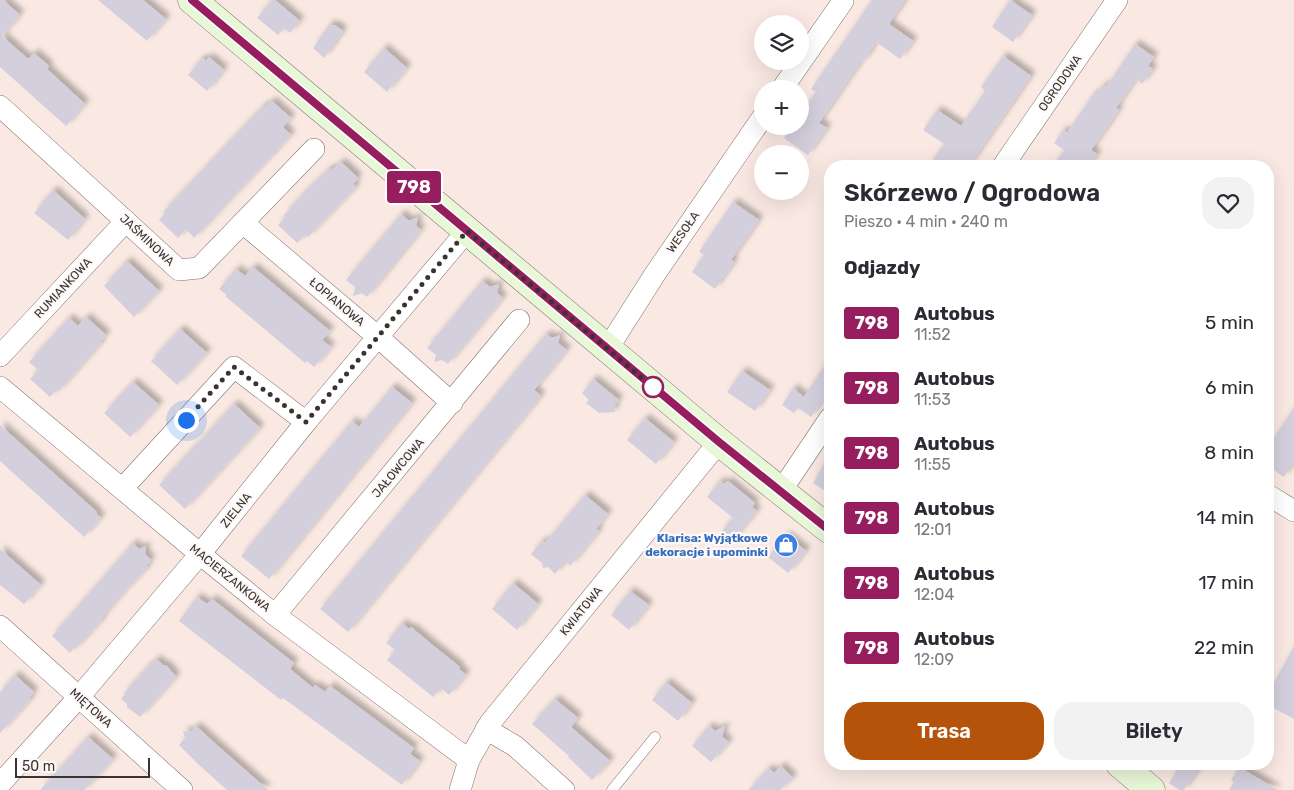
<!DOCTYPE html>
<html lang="pl">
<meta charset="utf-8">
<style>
:root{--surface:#fff;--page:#f2f2f3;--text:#2b2b33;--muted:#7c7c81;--accent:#b45309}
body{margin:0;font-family:Rubik,sans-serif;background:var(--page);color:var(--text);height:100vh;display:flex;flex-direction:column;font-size:19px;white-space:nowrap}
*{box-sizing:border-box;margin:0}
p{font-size:16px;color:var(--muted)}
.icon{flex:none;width:28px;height:28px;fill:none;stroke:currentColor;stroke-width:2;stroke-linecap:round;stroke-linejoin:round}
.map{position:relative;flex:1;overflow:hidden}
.details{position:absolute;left:824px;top:160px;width:450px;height:610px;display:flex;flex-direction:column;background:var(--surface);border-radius:20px;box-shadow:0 5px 20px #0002}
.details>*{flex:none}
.badge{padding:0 10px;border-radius:4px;font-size:18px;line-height:32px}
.fabs{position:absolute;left:754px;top:15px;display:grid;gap:10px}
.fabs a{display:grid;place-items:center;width:55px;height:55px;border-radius:50%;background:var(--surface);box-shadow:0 5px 20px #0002;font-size:25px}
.scale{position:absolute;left:15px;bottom:12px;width:135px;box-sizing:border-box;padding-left:5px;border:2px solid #3a3331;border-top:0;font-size:14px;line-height:18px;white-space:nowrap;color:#3a3331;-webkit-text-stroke:4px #fdf9f8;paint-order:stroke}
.you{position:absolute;width:25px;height:25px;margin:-12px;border:4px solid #fff;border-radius:50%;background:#1a73e8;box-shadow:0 0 0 8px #1a73e833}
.map>.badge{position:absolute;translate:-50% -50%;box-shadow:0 0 0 2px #fff}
h2{padding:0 20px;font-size:19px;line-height:45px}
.round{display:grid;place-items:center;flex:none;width:52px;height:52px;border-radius:20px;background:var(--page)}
.head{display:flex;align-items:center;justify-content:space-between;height:85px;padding:0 20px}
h1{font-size:24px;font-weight:600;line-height:38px}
.cta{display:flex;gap:10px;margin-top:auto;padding:10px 20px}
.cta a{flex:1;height:58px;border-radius:20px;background:var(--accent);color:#fff;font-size:20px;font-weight:600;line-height:58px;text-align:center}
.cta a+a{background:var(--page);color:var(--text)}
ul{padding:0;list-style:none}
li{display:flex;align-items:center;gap:15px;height:65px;padding:0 20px}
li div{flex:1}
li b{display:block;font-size:19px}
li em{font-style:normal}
li .badge{min-width:55px;font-weight:700;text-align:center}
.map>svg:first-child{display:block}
</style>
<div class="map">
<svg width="1294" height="790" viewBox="0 0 1294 790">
<defs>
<filter id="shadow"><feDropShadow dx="4.5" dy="-4.5" stdDeviation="2.5" flood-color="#0004"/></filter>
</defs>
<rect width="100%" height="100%" fill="#fae9e3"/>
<g fill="#d4cfdd" filter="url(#shadow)">
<path d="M0,0H3L20,15L2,36L28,59L34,53L49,66L47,69L85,104L66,126L0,67Z"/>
<path d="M98,0H143L166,19L147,41Z"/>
<path d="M272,0H275L300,21L290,33L284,28L278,35L257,18Z"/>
<path d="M872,0H905L889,24L913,41L900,59L876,42L864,61L862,60L819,123L827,128L808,155L784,138L792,126H800V115L816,92L811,89Z"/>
<path d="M1010,0L1032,15L1013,42L992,27Z"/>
<path d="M329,25H335L343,31L324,58L313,48Z"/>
<path d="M1135,44L1154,57L1148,66L1153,69L1142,84L1136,79L1116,108L1119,110L1091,150L1097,154L1089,166H1053L1064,150L1054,143L1063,130L1067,133L1094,93L1096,95L1103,85L1106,87Z"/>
<path d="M384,48L407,68L387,92L364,72Z"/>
<path d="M1003,56L1031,76L969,166H929L944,144L923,130L937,110L961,126L985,91L981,87Z"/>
<path d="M209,57L224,70L207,91L188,75L202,58L206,61Z"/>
<path d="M272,101L291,118L283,127L291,135L194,238L186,229L178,238L159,220L165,213L163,212L264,105L265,107Z"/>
<path d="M341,162L358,178L353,184L356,187L308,237L305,235L297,243L278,225L286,217L284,215L304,193L330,168L332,170Z"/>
<path d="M53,190L85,219L68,240L34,213Z"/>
<path d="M733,202L759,220L731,260L734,262L715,289L692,272L704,255L699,252Z"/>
<path d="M401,214L409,221L418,217L416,226L421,230L367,297L362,293L353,296L355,287L346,280Z"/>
<path d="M127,261L159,291L134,317L104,286Z"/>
<path d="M253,267L330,331L322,340L331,347L314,367L307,361L305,363L225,296L227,295L219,289L236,269L245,276Z"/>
<path d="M482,281L490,287L499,284L497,293L503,298L448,364L442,360L434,362L436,355L427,348Z"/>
<path d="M86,317L106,335L100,342L101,343L58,392L56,390L50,397L30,379L38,370L29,362L69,318L78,326Z"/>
<path d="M180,329L207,353L177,385L151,361Z"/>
<path d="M546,334L552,338L560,335L558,343L567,350L534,390L541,396L348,632L320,609Z"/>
<path d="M830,357V400L825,397L811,417L798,408L794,413L782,405L793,388L804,397Z"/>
<path d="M742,371L770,390L755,411L727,392Z"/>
<path d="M593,379L619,400L614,406L615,412L599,413L586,403L589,400L582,393Z"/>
<path d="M133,382L159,405L130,437L104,413Z"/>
<path d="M392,387L412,403L269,579L241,556L352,421L359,427Z"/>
<path d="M234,404L260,428L185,509L159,485Z"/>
<path d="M1294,408V461L1284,477L1268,466V447Z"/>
<path d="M645,418L674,442L656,464L627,440Z"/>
<path d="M0,425L97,512L96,513L101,518L84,537L0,461Z"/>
<path d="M830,454V494L813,483Z"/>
<path d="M720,481L724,484L728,481L755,503L752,507L757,511L733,540L721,532L733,518L707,497Z"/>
<path d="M585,495L608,514L596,529L599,531L570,566L565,561L555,574L548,567L543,568L542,563L531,554L542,541L545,543Z"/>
<path d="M786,535L806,551L788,573L768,557Z"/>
<path d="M133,543L139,549L146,546L145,554L151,560L146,566L148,567L121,595L101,619L102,620L76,648L75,647L70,653L52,636Z"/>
<path d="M0,549L41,585L24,604L0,585Z"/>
<path d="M513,583L538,604L517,630L492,609Z"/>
<path d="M630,591L649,605L629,630L611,615Z"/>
<path d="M197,597L207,604L212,599L276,649L294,663L290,669L313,688L315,685L325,692L330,686L414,748L410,754L420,761L402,785L283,698L281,700L179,621Z"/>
<path d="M402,623L409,629L411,627L430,643L460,667L459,669L466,675L449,695L441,688L433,697L387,660L395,650L386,643Z"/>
<path d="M1294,646V719L1268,705V694Z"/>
<path d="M156,659L163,665H166L176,677L140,717L127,707V704L121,699L125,694L124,693L150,664L151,665Z"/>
<path d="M15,675L34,692L29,698L31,699L0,733V692Z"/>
<path d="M666,682L692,703L678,721L652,700Z"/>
<path d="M555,699L578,718L571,727L610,761L592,780L568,757L569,756L532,724Z"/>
<path d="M196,726L219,747L268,790H227L198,764L179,745L185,738L183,731L191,732Z"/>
<path d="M709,726L715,731L725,726L722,737L729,742L711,762L692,746Z"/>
<path d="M88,737L113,759L94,780L84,790H40Z"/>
<path d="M1181,764H1202L1184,790H1179L1169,783Z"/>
<path d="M781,766L793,778L780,790H748L769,768L774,773Z"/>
<path d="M1239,767L1278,790H1229L1234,782L1231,780Z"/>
</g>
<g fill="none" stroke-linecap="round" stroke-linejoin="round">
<g stroke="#81726d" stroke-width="11">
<path id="lane" d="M612,790L655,737"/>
</g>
<g stroke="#81726d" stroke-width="22">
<g id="street">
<path d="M782,89L843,1"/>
<path d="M0,106L179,270L199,268L314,149"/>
<path d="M1003,166L1117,0"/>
<path d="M243,223L378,337L452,403"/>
<path d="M608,348L655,274L762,118"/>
<path d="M0,356L126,221"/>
<path d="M0,387L200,554L275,615L469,760"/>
<path d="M122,489L234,367L306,422"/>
<path d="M781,491L830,418"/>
<path d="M1268,495L1294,511"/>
<path d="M275,615L519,320"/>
<path d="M0,626L182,790"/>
<path d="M486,729L515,746L564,790"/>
<path d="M0,784L79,697L200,554L306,422L467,231"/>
<path d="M460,790L469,760L490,723L719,442"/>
</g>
</g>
<g stroke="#81726d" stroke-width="29">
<g id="secondary">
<path d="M192,0L719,442L830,530"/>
<path d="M1120,764L1151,790"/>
</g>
</g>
<use href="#lane" stroke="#fff" stroke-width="10"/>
<use href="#street" stroke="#fff" stroke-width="21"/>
<use href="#secondary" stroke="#e7f7d7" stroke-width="28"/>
</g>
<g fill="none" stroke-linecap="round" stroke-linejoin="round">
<g stroke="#fff" stroke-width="11">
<path id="line" d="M192,0L719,442L830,531"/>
</g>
<use href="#line" stroke="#961e5f" stroke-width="8"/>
<path stroke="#3a3331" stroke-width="5" stroke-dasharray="0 9" d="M186,420L234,367L306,422L467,231L654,388L653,387"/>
</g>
<defs>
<g id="shop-disc" transform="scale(1.25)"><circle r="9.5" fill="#3f7fe0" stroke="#fdf9f8"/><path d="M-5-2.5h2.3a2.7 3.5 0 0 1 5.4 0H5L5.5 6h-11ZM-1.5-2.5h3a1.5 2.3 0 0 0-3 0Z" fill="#fff"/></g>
</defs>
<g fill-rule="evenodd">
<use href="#shop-disc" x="786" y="545"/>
</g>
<circle fill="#fff" stroke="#961e5f" stroke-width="2.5" cx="653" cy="387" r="10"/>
<g text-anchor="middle" stroke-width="4.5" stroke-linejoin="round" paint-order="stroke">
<g font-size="12" fill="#3a3331" stroke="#fdf9f8">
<text transform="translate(1060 83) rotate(-55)" y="4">OGRODOWA</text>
<text transform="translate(683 232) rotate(-55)" y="4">WESOŁA</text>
<text transform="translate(147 240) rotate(43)" y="4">JAŚMINOWA</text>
<text transform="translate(63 288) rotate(-47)" y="4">RUMIANKOWA</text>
<text transform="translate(337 302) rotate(40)" y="4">ŁOPIANOWA</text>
<text transform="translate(398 468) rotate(-50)" y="4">JAŁOWCOWA</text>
<text transform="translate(236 510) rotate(-51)" y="4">ZIELNA</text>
<text transform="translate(230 578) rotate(39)" y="4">MACIERZANKOWA</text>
<text transform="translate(581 611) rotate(-51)" y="4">KWIATOWA</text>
<text transform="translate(91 708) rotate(42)" y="4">MIĘTOWA</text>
</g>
<g font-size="12" font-weight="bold" fill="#366cbe" stroke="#fdf9f8" text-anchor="end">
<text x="768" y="542">Klarisa: Wyjątkowe<tspan x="768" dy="14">dekoracje i upominki</tspan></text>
</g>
</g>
</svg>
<div class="fabs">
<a><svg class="icon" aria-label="layers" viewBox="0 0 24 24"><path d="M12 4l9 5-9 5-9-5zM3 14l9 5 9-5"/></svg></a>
<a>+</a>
<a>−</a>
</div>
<div class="scale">50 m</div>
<div class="you" style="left:186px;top:420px"></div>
<b class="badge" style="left:414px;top:187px;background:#961e5f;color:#fff">798</b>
<section class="details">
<div class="head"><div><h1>Skórzewo / Ogrodowa</h1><p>Pieszo · 4 min · 240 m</p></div><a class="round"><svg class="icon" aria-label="heart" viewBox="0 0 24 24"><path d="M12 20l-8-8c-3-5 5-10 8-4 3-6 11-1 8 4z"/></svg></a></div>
<h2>Odjazdy</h2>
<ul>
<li><span class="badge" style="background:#961e5f;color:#fff">798</span><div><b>Autobus</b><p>11:52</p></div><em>5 min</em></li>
<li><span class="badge" style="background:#961e5f;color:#fff">798</span><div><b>Autobus</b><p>11:53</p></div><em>6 min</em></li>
<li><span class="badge" style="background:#961e5f;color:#fff">798</span><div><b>Autobus</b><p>11:55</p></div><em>8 min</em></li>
<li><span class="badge" style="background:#961e5f;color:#fff">798</span><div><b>Autobus</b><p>12:01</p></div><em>14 min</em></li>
<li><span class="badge" style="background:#961e5f;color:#fff">798</span><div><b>Autobus</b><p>12:04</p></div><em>17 min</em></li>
<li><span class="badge" style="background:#961e5f;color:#fff">798</span><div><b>Autobus</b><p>12:09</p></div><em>22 min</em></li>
</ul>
<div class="cta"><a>Trasa</a><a>Bilety</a></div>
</section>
</div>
